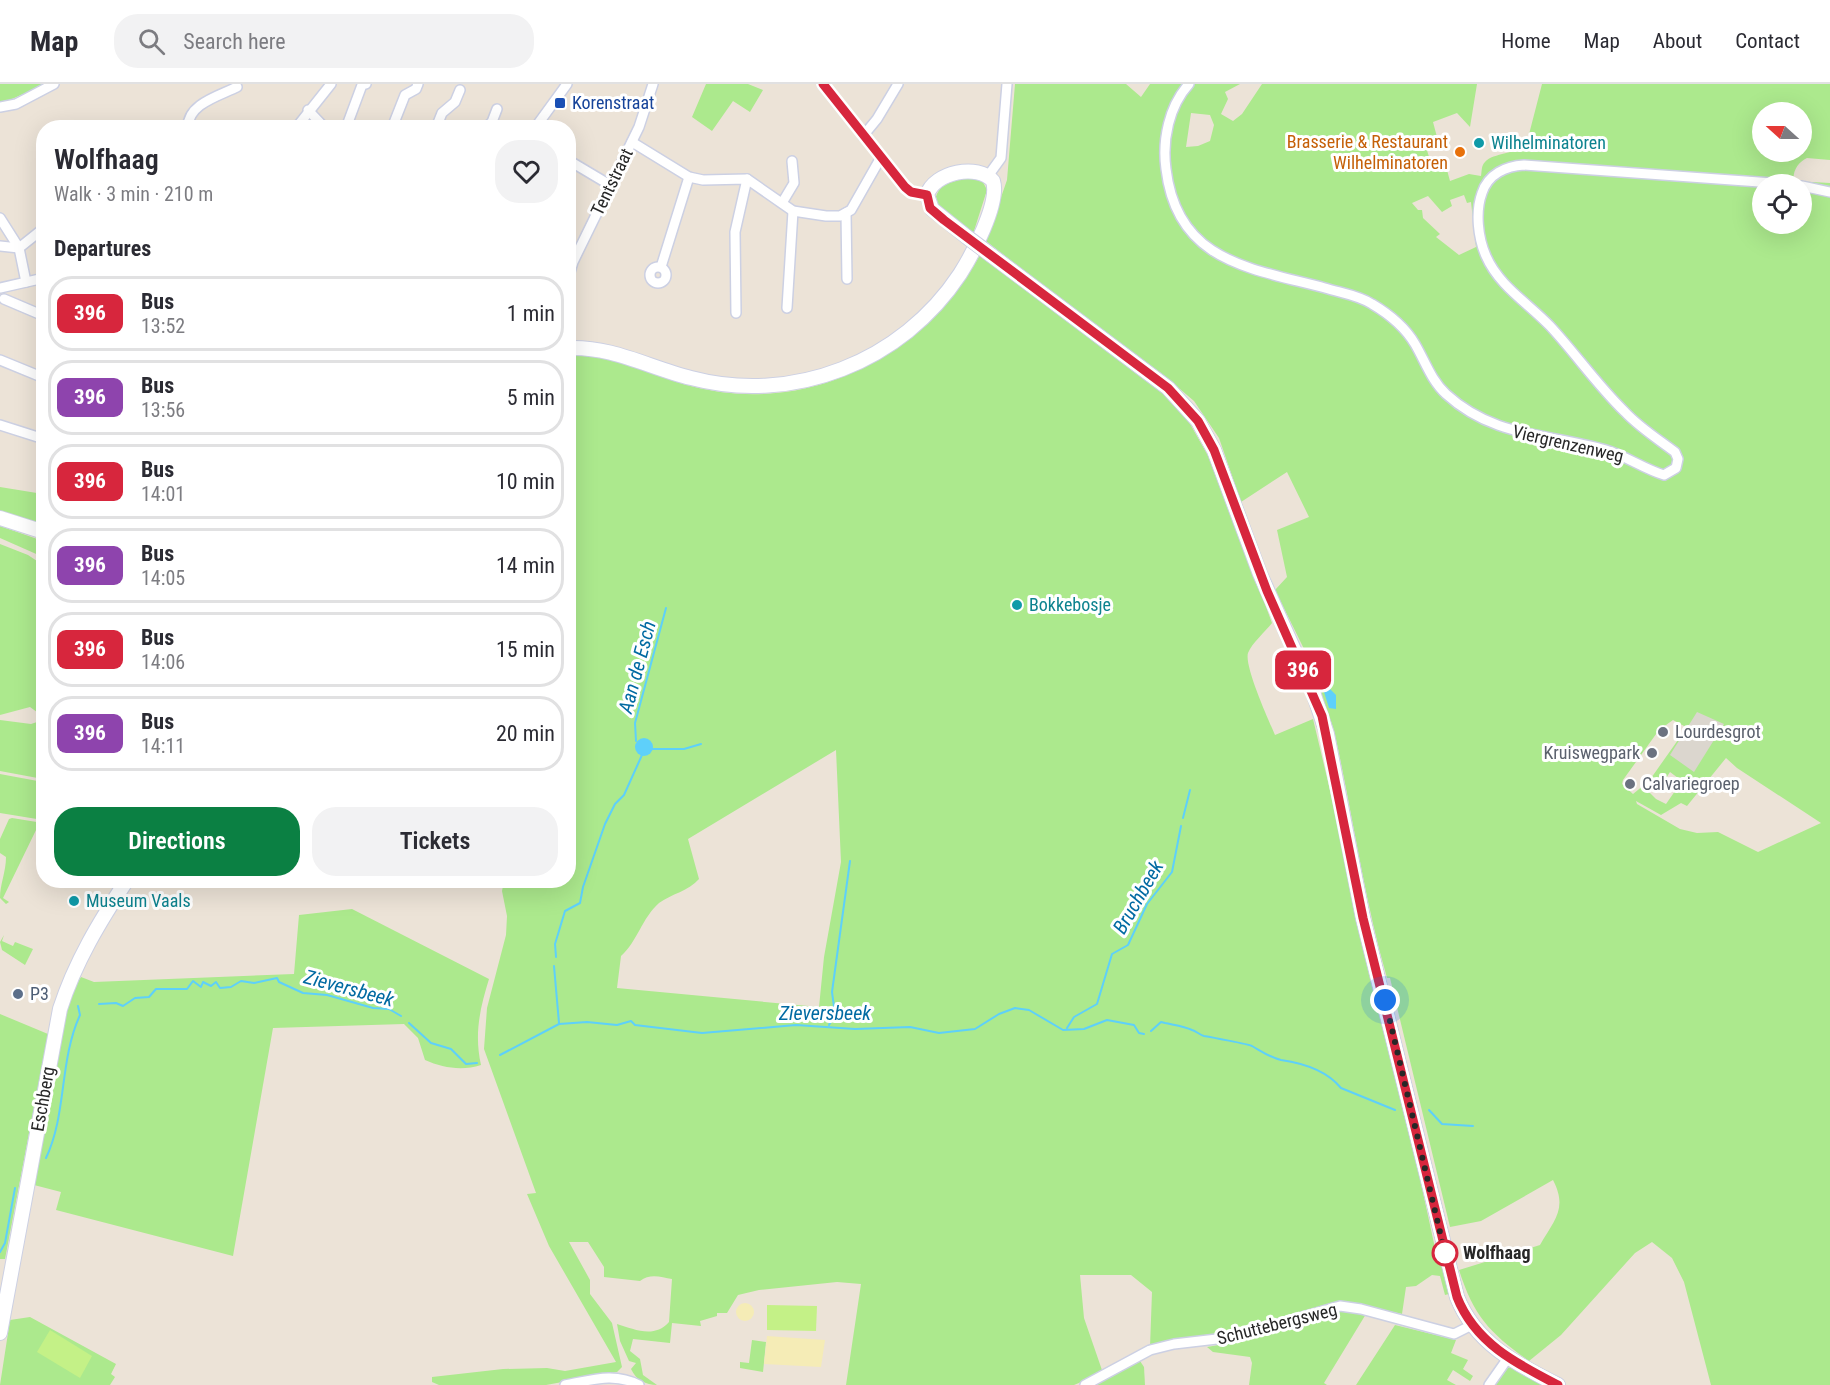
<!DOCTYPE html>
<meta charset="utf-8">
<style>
:root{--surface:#fff;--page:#f2f2f3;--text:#2b2b33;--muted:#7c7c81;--line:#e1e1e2;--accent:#0b8043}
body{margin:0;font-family:"Roboto Condensed",sans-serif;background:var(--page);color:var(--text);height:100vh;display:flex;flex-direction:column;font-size:22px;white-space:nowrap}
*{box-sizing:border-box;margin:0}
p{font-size:20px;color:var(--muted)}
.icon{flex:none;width:33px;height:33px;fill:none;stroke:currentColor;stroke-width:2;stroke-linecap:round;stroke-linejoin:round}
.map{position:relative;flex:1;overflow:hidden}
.panel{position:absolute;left:36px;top:36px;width:540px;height:768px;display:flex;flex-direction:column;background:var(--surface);border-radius:24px;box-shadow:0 6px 24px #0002}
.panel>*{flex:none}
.badge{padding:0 12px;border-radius:9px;font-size:21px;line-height:39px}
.needle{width:39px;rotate:291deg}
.controls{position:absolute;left:1752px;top:18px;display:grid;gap:12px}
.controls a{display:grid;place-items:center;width:60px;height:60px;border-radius:50%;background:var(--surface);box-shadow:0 6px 24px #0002;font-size:30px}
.you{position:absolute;width:30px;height:30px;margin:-15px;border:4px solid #fff;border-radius:50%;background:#1a73e8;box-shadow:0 0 0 9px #1a73e833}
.map>.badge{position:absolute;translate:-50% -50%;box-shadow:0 0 0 3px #fff}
h2{padding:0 18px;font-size:22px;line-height:54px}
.round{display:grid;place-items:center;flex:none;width:63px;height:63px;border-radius:24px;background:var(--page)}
.summary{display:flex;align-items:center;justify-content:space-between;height:102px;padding:0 18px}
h1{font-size:28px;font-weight:600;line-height:45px}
.button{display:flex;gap:12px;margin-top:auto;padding:12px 18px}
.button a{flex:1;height:69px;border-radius:24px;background:var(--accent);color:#fff;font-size:24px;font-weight:600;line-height:69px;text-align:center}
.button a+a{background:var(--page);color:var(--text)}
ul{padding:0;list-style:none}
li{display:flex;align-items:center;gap:18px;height:75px;margin:0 12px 9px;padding:0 6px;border:3px solid var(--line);border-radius:24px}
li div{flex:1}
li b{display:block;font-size:22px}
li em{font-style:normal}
li .badge{min-width:66px;font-weight:700;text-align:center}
header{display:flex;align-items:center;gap:36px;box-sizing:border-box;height:84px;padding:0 30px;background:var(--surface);border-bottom:2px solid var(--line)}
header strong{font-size:28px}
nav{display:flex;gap:33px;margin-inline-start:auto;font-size:21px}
.search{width:420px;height:54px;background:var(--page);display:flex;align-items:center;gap:15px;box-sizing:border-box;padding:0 21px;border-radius:24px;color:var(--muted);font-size:22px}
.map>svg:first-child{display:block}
</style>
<header>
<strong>Map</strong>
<div class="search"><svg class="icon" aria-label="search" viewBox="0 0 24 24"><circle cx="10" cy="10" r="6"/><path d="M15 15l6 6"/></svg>Search here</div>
<nav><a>Home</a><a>Map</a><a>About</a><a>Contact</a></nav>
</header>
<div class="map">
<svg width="1830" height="1301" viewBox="0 0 1830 1301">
<rect width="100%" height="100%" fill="#ece3d7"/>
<g fill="#ace98d" fill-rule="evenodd">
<path d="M0,0H47L0,20Z"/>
<path d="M706,0H748L763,6L750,28L733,17L712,47L692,33Z"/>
<path d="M1015,0H1126L1141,13L1150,0H1240L1225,8L1228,15L1221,30L1233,37L1242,30L1262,0H1477L1470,43L1457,29L1433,38L1437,53L1424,57L1431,79L1444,75L1450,97L1469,90L1481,92C1482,87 1481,82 1485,78C1494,68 1518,71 1527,58L1542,0H1830V76L1807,74C1798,78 1792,88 1794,97L1830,99V1301H1711L1684,1198L1672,1174L1652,1158L1635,1169L1561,1251L1529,1277C1490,1249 1474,1233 1459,1186L1540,1161C1554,1136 1568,1125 1553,1096L1481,1137L1450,1143L1390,894H1387C1364,814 1353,732 1335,651C1331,631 1317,611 1319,590L1305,574V567L1275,506L1287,493L1277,446L1309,433L1287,388L1241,418L1219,354L1194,317L1161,289L1097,244L986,157L1007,96ZM1762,28H1802V68H1762ZM1191,29L1210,31L1214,41L1210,57L1198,62L1186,63ZM1762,100H1802V140H1762ZM1464,111L1467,119L1471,118L1476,163L1459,171L1436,153L1440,150L1423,134L1422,126H1418L1412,119L1428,112L1442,128L1452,122L1450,116ZM1673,636L1684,642L1685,646L1649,697L1633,710L1622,700L1623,696L1659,646ZM1726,674L1737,684L1821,739L1758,768L1718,748L1697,749L1680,745L1637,720L1636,717L1661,731L1681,719L1687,722ZM1670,688L1682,697L1666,720L1656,715L1648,707L1650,702L1659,705Z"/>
<path d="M972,94L983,98L987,106L973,150L939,123L936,113C940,98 958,96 972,94Z"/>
<path d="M980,171L1164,309L1189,338L1215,384L1272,539C1265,548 1252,559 1248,569C1244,582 1269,637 1275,651L1313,635L1394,974L1438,1178L1442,1180L1449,1210L1445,1211L1440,1192L1432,1191L1416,1202L1406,1203L1402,1230L1358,1220L1334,1218L1245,1246L1164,1257L1150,1263L1152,1208L1131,1191H1080L1084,1234L1103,1289L1074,1301H846L861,1200L837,1198L759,1206L738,1211L727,1229H717V1232L700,1237L701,1242L672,1239L670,1259L633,1255L630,1267L640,1275L643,1291L657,1301C646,1301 636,1296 631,1285L636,1279L629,1277L620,1257L617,1240C634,1245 654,1255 669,1238L672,1195C661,1193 650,1189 640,1197L604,1193V1183L588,1158H569L590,1196V1210L612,1239L622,1283L617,1288L546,1301H439L432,1298V1293L503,1285L547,1284L565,1287L616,1278L549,1162L527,1110L536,1109L484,965L487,924L506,851L507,832L502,807L504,797L568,796L569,270C611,265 651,292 691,302C807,333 924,273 980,171ZM836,666L841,778L824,873L819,923L617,904L621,872C637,858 642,834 659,819C671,810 689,807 699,795L688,755Z"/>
<path d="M0,403L43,410V440L0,427Z"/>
<path d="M0,442L43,457V473L0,454Z"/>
<path d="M0,460L28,471L43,481L41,631L30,623L0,631Z"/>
<path d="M0,636L31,640L43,636V695L0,687Z"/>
<path d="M0,690L43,698V736L0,729Z"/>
<path d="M12,734L43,739V746L37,744L3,814L9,818L6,820L0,814C0,800 6,788 6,773L0,769V755L9,735Z"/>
<path d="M352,825L489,895C480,924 474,950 481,981C462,987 443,984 425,976L418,954L404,940L273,944L233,1172L56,1126L61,1108L34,1101L69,912L81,893L94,898L294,890L299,831Z"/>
<path d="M4,851L2,857L13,862L15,858L33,865L25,881L2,866L0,858Z"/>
<path d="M0,930L48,950L5,1175H0Z"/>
<path d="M1345,1226L1366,1230L1324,1299L1327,1301H1249L1252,1279L1250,1273L1213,1268L1207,1263L1246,1256Z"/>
<path d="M30,1233L116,1280L111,1290L115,1293L110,1301H0L10,1236Z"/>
<path d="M1395,1241L1456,1256L1451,1269L1468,1276L1463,1285L1473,1292L1470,1297L1453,1286L1447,1296L1456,1301H1356Z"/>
<path d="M752,1256L766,1258L763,1288L740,1284V1278L749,1279Z"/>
<path d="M1140,1277L1144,1283L1145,1301H1096Z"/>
<path d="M1513,1283L1546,1301H1494L1507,1284Z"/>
</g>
<g fill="#f5ecb6">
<circle cx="745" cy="1228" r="9"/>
<path d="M767,1252L825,1256L821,1283L764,1280Z"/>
</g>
<g fill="#c4f187">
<path d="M767,1221L817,1222L816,1247L767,1246Z"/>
<path d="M50,1246L92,1272L80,1294L37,1268Z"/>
</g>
<path fill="#dbd6ce" d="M1697,628L1724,640L1694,688L1670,671Z"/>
<g fill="#5ed0fa">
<path d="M1330,605L1336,611V625L1329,624L1324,608Z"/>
<circle cx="644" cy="663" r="9"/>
</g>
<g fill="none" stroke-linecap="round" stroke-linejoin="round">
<g stroke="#5ed0fa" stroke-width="2">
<path d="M636,657L635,639L666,524"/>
<path d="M651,665H684L701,660"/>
<path d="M1183,734L1190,706"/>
<path d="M556,873L555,860L565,827L580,819L583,803L605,740L615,720L624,711L642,671"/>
<path d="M554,882L559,939"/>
<path d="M99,920L116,919L123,922L135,914L149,913L156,905H187L193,897L201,903L203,898L211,902L216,898L220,904L231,903L241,897L254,899L277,894L279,898L303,909L327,911L373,924L389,925L401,932"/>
<path d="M409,939L431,959L451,965L466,980L477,979"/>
<path d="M829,941L835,930L832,908L850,777"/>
<path d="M1067,944L1074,933L1097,920L1112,870L1128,861L1147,820L1172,788L1181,742"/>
<path d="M1151,947L1161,938L1165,939C1174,941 1184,942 1192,946C1196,947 1200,951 1204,952C1210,953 1248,960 1252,962C1261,967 1271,974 1281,976C1302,979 1327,987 1341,1004L1395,1026"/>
<path d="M500,971L559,940L587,938L617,941L631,937L635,941L702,949L796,941L855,945L910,943L939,949L975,945L999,930L1015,924L1029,926L1063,946L1084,945L1107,936L1134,941L1139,949L1144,950"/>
<path d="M1429,1026L1442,1040L1473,1042"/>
<path d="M46,1074C67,1030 59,977 80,931L78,922"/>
<path d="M0,1168L5,1159L15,1104"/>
</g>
<g stroke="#ccd0e3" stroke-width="12">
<g id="street">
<path d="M822,0L905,103L913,108L927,111"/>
<path d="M1189,0C1169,22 1162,56 1166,85C1177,178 1250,184 1325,204C1341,209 1358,211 1372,220C1389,230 1405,243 1415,260C1425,277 1431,296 1446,310C1494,354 1547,349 1606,366C1626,372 1644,385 1664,391L1676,384L1678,375L1675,368C1658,355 1640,344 1625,328C1597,301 1576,270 1550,242C1528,219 1499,202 1486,172C1478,154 1475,128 1482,109C1488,90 1506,82 1524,81L1788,100"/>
<path d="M0,23L16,20L54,0"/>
<path d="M308,26L325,44"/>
<path d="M188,44C187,20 219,12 237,3"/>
<path d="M296,44L331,0"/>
<path d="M346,44L362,1L366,0"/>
<path d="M392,44L405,11L416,5L418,0"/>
<path d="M436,44L442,29L455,18L460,6"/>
<path d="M485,44L492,38L497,25"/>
<path d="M535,44L567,0"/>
<path d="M863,52L877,35L898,0"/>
<path d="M632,58L689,93L703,96L747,95L793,127L826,132H840L851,126L880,75"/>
<path d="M568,76L610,101"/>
<path d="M988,92L1001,74L1007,0"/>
<path d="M1802,102L1830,108"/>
<path d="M782,119L794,99L792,77"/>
<path d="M846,129L847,195"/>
<path d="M0,134L19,164L26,198"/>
<path d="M0,162L19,164L44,144"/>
<circle cx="658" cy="191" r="8"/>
<path d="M661,183L689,93"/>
<path d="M568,195L573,178L639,43L653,0"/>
<path d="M0,204L44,194"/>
<path d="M4,215L44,232"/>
<path d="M787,224L793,127"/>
<path d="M736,229L735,148L747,95"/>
<path d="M0,276L44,294"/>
<path d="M0,341L44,355"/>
<path d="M565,1301C592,1296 614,1288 639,1301"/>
<path d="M1085,1301L1150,1266L1174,1260L1234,1253L1340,1222L1361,1225L1454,1250L1472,1241"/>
<path d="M1489,1301L1508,1274"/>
</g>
</g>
<g stroke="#ccd0e3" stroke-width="16">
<g id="secondary">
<path d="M991,171L1168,304L1198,337L1214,366L1260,490L1313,608L1327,650L1363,834L1457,1213C1475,1259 1516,1280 1558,1301"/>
<path d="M568,264C612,262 650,284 691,294C793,321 902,278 960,190C972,171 1000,119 993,97C978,79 934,88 927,111L932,125L967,153"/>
<path d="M0,434L44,448"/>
<path d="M0,1249L60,925C75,878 100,837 127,796"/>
</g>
</g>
<use href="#street" stroke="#fff" stroke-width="9"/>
<use href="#secondary" stroke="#fff" stroke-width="14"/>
<g stroke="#ccd0e3" stroke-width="16" stroke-linecap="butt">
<path id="secondary-bridge" d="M967,153L991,171"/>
</g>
<use href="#secondary-bridge" stroke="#fff" stroke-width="14"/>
</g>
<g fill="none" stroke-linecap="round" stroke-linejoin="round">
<g stroke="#fff" stroke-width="14">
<path id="line" d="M823,0L905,103L911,108L927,111L930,124L944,136L1168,304L1198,337L1214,366L1267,507L1322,632L1363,834L1457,1213C1475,1259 1517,1280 1558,1301"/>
</g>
<use href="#line" stroke="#d7263d" stroke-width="9"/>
<path stroke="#272727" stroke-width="6" stroke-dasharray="0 10.8" d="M1385,916L1445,1169"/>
</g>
<rect fill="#1a4fb4" stroke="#fff" stroke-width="2" x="554" y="13" width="12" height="12" rx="3"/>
<g fill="#0f9aa8" stroke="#fff" stroke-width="2">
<circle cx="1479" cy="59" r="6"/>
<circle cx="1017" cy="521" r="6"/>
<circle cx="74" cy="817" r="6"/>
</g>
<circle fill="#e8710a" stroke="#fff" stroke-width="2" cx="1460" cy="68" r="6"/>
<g fill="#6b7280" stroke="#fff" stroke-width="2">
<circle cx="1663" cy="648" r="6"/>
<circle cx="1652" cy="669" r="6"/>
<circle cx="1630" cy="700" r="6"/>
</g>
<circle fill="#5c6f8a" stroke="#fff" stroke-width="2" cx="18" cy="910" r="6"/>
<circle fill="#fff" stroke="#d7263d" stroke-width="3" cx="1445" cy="1169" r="12"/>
<g text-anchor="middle" stroke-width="6" stroke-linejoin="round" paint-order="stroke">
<g font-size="18" fill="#164399" stroke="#fff" text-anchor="start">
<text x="572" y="25">Korenstraat</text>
</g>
<g font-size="18" fill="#c56008" stroke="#fff" text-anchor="end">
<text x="1448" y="64">Brasserie &amp; Restaurant<tspan x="1448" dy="21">Wilhelminatoren</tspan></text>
</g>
<g font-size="18" fill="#0d838f" stroke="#fff" text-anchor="start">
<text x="1491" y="65">Wilhelminatoren</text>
<text x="1029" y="527">Bokkebosje</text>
<text x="86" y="823">Museum Vaals</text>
</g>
<g font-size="18" fill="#272727" stroke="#fff">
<text transform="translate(612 98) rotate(-64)" y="6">Tentstraat</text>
<text transform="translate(1568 360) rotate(13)" y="6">Viergrenzenweg</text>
<text transform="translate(43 1015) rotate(-80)" y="6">Eschberg</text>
<text transform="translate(1277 1240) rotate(-14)" y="6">Schuttebergsweg</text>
</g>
<g font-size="18" fill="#5b616d" stroke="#fff" text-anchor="start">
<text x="1675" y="654">Lourdesgrot</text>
<text x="1640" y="675" text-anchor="end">Kruiswegpark</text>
<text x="1642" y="706">Calvariegroep</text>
</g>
<g font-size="18" fill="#4e5e75" stroke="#fff" text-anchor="start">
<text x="30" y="916">P3</text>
</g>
<g font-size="18" font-weight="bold" fill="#272727" stroke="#fff" text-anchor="start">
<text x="1463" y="1175">Wolfhaag</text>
</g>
<g font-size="20" font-style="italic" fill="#016aa2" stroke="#fff">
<text transform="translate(637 583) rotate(-75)" y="7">Aan de Esch</text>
<text transform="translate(1138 813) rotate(-60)" y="7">Bruchbeek</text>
<text transform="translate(349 904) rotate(15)" y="7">Zieversbeek</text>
<text x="825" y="936">Zieversbeek</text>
</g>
</g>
</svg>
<div class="controls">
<a><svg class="needle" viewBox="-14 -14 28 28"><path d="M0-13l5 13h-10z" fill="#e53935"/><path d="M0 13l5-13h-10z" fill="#7c7c81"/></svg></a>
<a><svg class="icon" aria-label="locate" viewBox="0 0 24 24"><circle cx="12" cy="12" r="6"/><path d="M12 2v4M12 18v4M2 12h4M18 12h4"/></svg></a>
</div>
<div class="you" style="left:1385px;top:916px"></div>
<b class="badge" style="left:1303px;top:586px;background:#d7263d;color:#fff">396</b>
<section class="panel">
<div class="summary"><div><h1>Wolfhaag</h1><p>Walk · 3 min · 210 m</p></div><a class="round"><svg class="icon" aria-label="heart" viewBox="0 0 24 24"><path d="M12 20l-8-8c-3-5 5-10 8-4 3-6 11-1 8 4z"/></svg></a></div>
<h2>Departures</h2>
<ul>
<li><span class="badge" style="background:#d7263d;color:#fff">396</span><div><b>Bus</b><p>13:52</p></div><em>1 min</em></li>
<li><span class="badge" style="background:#8e44ad;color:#fff">396</span><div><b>Bus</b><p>13:56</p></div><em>5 min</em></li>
<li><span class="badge" style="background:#d7263d;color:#fff">396</span><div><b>Bus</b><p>14:01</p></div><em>10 min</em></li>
<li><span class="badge" style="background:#8e44ad;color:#fff">396</span><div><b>Bus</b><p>14:05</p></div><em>14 min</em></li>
<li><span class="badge" style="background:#d7263d;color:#fff">396</span><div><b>Bus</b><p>14:06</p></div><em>15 min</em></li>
<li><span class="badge" style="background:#8e44ad;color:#fff">396</span><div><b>Bus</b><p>14:11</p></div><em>20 min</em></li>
</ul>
<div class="button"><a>Directions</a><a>Tickets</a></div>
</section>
</div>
